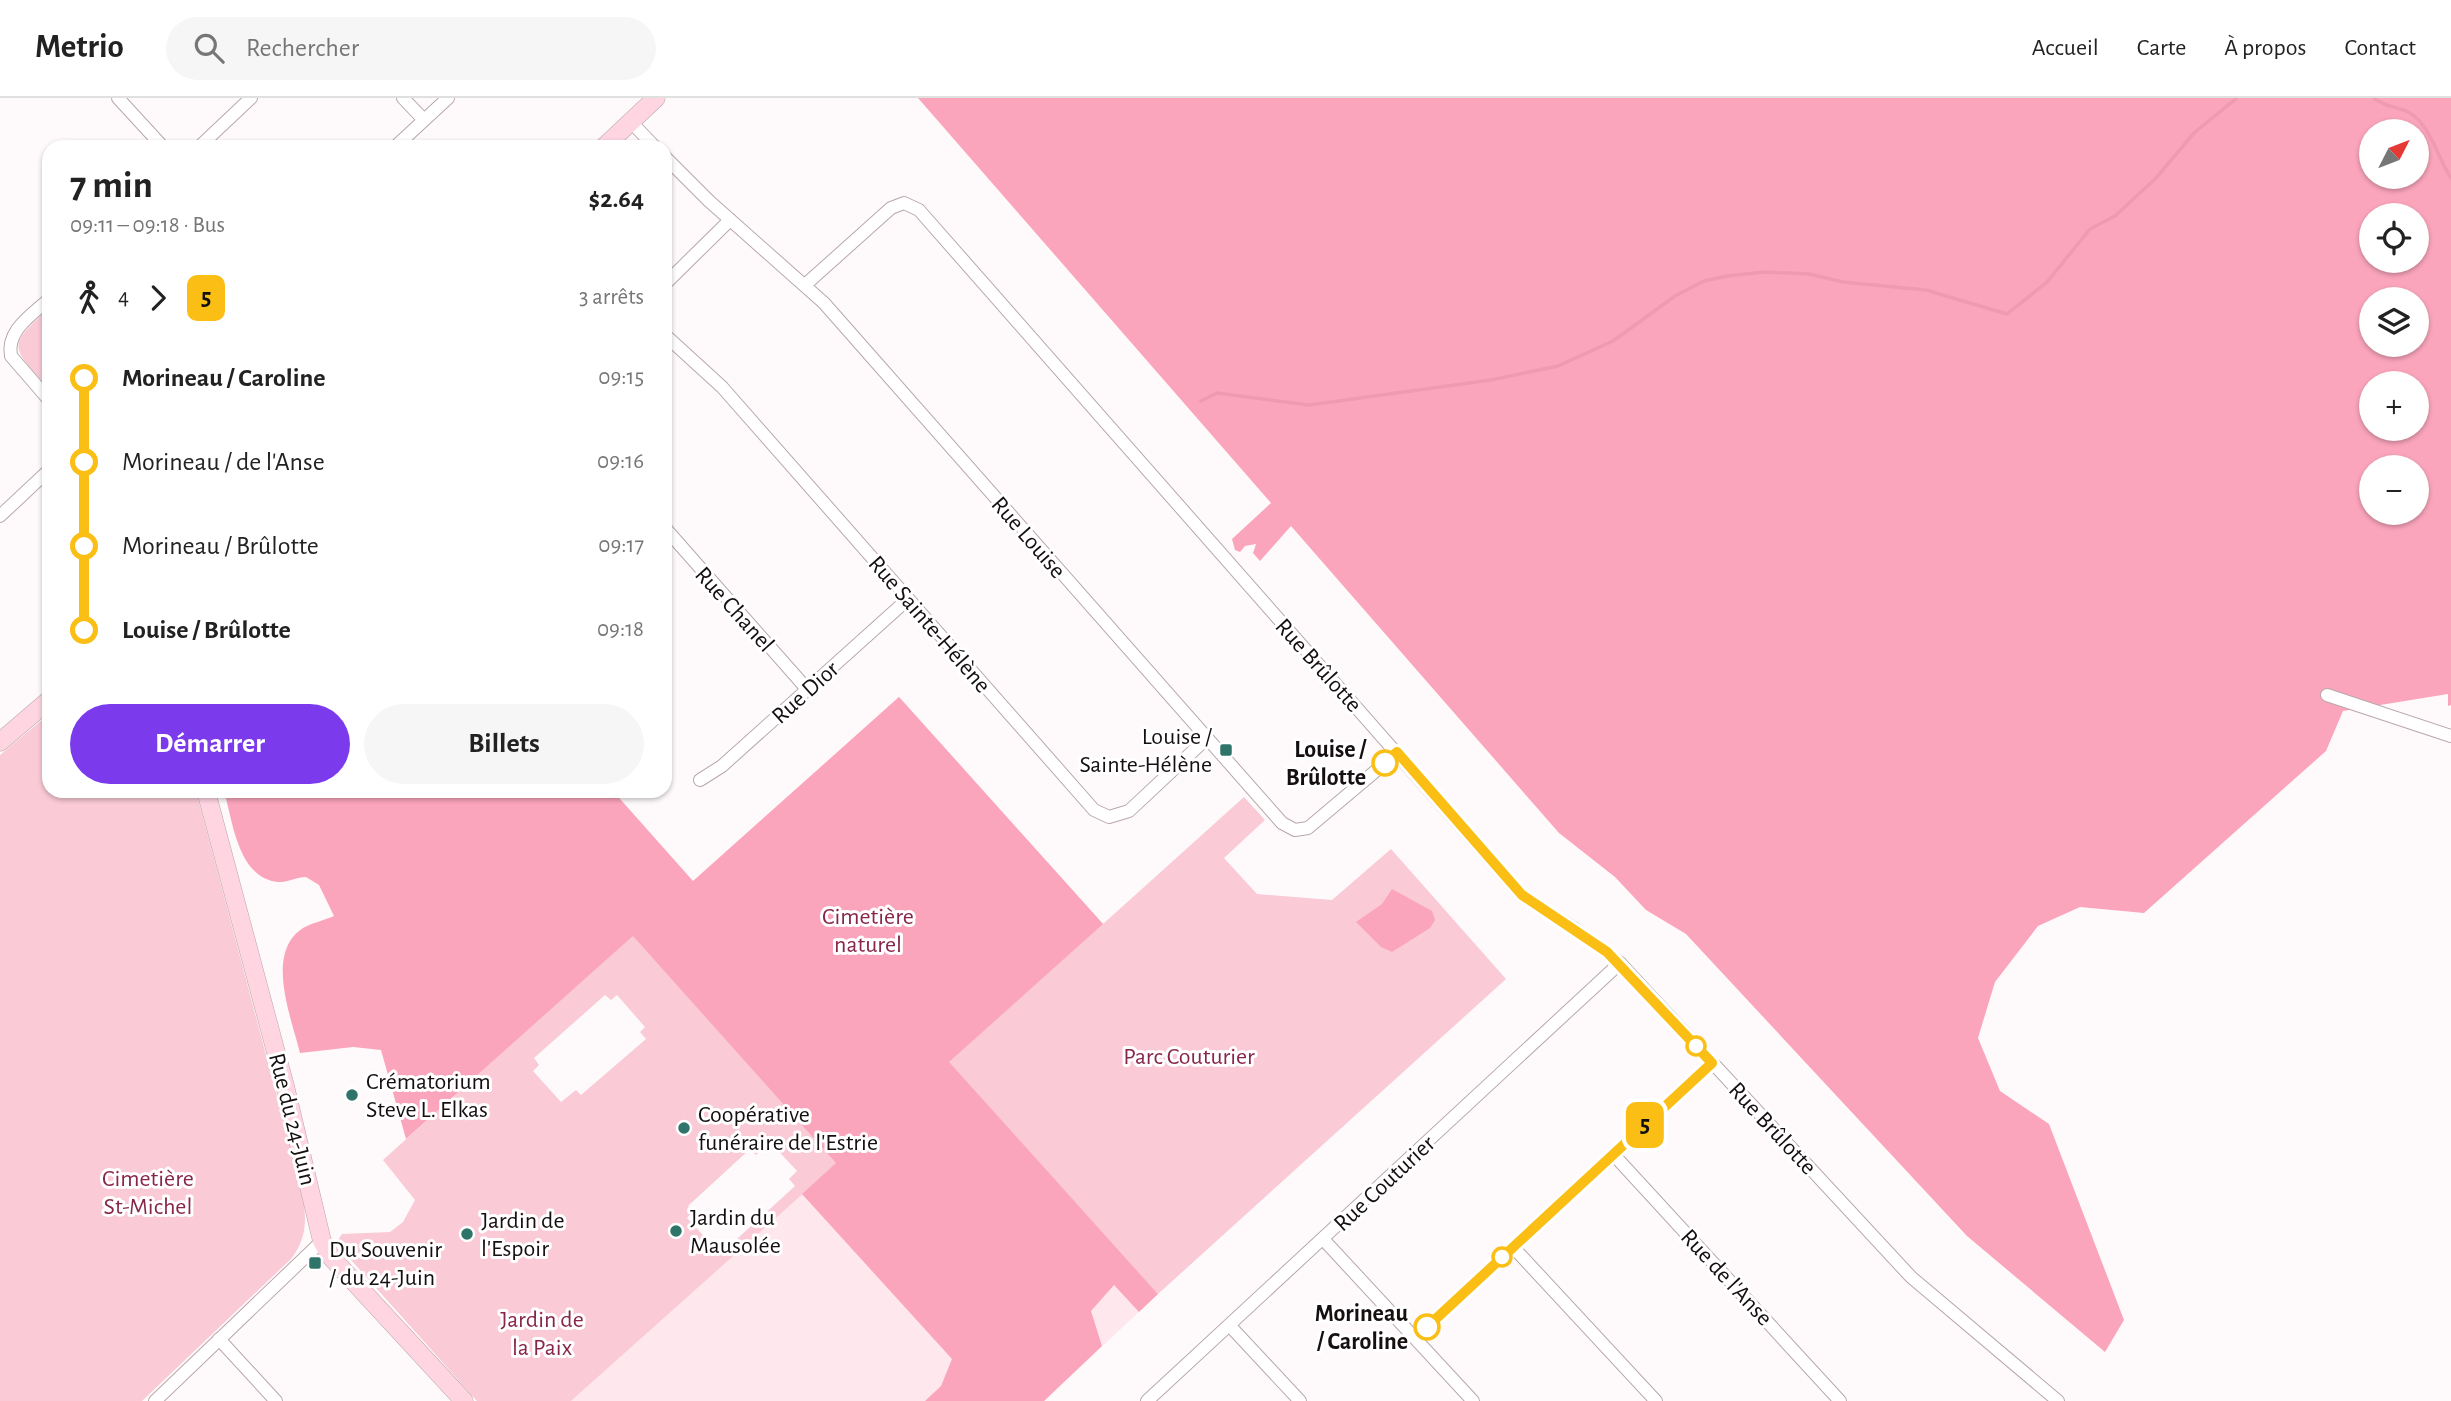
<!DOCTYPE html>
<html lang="fr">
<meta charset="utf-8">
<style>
:root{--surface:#fff;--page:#f6f6f6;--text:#222;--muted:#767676;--line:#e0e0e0;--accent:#7c3aed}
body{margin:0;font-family:"Alegreya Sans",sans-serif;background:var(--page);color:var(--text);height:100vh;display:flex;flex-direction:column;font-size:26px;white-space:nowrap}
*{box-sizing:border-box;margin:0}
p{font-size:23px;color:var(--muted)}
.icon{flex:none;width:38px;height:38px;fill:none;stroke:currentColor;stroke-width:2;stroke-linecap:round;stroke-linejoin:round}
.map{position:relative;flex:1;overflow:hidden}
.details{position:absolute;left:42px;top:42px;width:630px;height:658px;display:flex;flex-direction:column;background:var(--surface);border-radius:21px;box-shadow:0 2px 5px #0004}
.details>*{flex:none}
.badge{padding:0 14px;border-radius:10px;font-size:24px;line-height:46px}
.needle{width:46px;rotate:48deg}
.buttons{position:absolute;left:2359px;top:21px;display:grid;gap:14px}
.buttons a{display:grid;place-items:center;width:70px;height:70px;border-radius:50%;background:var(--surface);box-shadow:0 2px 5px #0004;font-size:35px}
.map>.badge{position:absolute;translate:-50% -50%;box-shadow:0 0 0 4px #fff}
.legs{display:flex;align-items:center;gap:10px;height:77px;padding:0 28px;font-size:23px}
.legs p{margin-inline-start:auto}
.headline{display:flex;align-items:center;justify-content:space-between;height:119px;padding:0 28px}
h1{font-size:38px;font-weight:700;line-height:52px}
.primary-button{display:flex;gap:14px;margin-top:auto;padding:14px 28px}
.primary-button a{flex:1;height:80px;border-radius:42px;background:var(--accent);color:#fff;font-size:28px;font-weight:700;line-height:80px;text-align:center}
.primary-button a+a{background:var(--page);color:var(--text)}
ul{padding:0 28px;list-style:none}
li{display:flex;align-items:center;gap:24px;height:84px;font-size:26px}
li i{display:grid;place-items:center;width:10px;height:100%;margin:0 9px;background:currentColor}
li i::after{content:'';width:18px;height:18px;margin:-9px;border:5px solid;border-radius:50%;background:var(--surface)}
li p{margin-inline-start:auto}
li:first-child i{background:linear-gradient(#0000 50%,currentColor 0)}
li:last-child i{background:linear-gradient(currentColor 50%,#0000 0)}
header{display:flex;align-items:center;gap:42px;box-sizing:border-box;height:98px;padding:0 35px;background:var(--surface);border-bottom:2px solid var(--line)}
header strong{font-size:33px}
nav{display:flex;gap:38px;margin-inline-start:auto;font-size:24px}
.search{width:490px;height:63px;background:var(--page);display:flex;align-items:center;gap:18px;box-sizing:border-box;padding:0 24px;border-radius:38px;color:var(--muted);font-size:26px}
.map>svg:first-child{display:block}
</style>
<header>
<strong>Metrio</strong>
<div class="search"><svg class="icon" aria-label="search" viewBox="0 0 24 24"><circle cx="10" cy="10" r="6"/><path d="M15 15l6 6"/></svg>Rechercher</div>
<nav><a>Accueil</a><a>Carte</a><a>À propos</a><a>Contact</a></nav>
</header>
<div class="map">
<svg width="2451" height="1303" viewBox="0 0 2451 1303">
<rect width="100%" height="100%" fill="#fefafb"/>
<path fill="#ffe8ed" d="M949,964L1158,1196L1044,1303H571Z"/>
<g fill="#facad6" fill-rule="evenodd">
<path d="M49,210V291C12,248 5,250 49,210Z"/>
<path d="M899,599L1103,826L1244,699L1265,722L1224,760L1257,796L1332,802L1391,751L1506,881L1158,1196L949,965L571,1303H477L336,1145L342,1136L390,1134L403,1124L415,1102L383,1062ZM605,897L611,902L617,897L645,929L640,934L646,941L581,997L576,992L561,1004L533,973L539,967L534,960ZM770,1044L797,1073L789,1081L795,1088L726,1151L720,1145L714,1149L687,1120L693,1113L688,1108L750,1051L756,1057Z"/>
<path d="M49,616V693H196L300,1085C306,1113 310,1137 291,1161L142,1303H0V657Z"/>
</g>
<g fill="#fba5bc" fill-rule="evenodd">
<path d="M918,0H2451V607L2448,608V596L2343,613L2326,653L2144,815L2080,809L2038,828L1995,884L1978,940L2000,993L2049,1026L2124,1222L2105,1254L1967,1138L1686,836L1646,812L1615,779L1559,735L1291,428L1260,463L1253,455L1256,446L1245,448L1240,454L1235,452L1232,441L1271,405ZM2371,33H2417V79H2371ZM2371,117H2417V163H2371ZM2371,201H2417V247H2371ZM2371,285H2417V331H2371ZM2371,369H2417V415H2371Z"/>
<path d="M899,599L1103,826L949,964L1158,1196L1139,1214L1114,1187L1091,1213L1102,1248L1044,1303H925L941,1288L952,1261L802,1096L836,1065L633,838L406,1041L381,952L353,949L300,955C292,921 264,855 303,830C312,825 325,822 334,818L319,787L306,779C297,779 286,785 278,784C238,780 233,724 224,693H613L693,783Z"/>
<path d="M1392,791L1432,813L1435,822L1430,830L1392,854L1381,849L1356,824L1382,806Z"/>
</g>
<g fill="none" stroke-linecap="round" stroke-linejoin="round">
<g stroke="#ef9ab1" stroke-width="3.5">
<path d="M2374,0C2385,10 2398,8 2410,15C2431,28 2438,61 2451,80"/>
<path d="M1201,303L1217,295L1309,307L1491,282L1558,268L1613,243L1675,198L1704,183L1727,178L1764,174L1809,176L1843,184L1926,192L2007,216L2047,184L2090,131L2115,118L2155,81L2195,34L2237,0"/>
</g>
<g stroke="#b9a7ab" stroke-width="14">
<g id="street">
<path d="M118,0L163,49"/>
<path d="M403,0L424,22"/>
<path d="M631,24L655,49"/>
<path d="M199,49L251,0"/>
<path d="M395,49L448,0"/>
<path d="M665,59L709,103L824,205L1282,725L1295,732L1308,730L1397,655"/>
<path d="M665,186L730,122"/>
<path d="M805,187L891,110L904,105L919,112L1522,798L1575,831L1620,865L1911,1179L2058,1303"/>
<path d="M49,201C32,217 6,232 11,258L49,302"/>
<path d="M665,237L722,289L1094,712L1109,719L1129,713L1206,641"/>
<path d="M0,418L49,372"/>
<path d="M665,430L807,591"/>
<path d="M2327,597L2451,638"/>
<path d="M700,682L722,668L908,501"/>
<path d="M1613,1056L1840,1303"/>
<path d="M1323,1141L1473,1303"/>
<path d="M1513,1149L1656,1303"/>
<path d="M1230,1228L1300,1303"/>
<path d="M1415,1240L1712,965"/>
<path d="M219,1241L276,1303"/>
<path d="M155,1303L322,1143"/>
<path d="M1147,1303L1620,865"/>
</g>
</g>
<g stroke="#b9a7ab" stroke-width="19">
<g id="secondary">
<path d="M604,49L656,0"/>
<path d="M0,644L49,602"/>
<path d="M206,693L285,988L322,1143L331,1159L464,1303"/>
</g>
</g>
<use href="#street" stroke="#fff" stroke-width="12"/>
<use href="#secondary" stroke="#ffd5e2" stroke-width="18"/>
</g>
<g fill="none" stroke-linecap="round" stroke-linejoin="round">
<g stroke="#fff" stroke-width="16">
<path id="line-1" d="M1385,665L1397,654L1522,797L1607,854L1712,965L1427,1229"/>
</g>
<use href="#line-1" stroke="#fabe14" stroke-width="10"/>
</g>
<g fill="#2e7469" stroke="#fff" stroke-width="2.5">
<rect x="1219" y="645" width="14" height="14" rx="3.5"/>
<circle cx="352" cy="997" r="7"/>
<circle cx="684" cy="1030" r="7"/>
<circle cx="676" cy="1133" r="7"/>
<circle cx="467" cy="1136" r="7"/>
<rect x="308" y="1158" width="14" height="14" rx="3.5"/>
</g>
<g fill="#fff" stroke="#fabe14" stroke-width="3.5">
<circle cx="1385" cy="665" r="12"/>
<circle cx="1696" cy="948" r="9"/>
<circle cx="1502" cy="1159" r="9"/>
<circle cx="1427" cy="1229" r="12"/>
</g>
<g text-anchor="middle" stroke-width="6" stroke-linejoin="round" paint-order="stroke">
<g font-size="24" fill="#150f10" stroke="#fff">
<text transform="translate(1029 439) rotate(49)" y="8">Rue Louise</text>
<text transform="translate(735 511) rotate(48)" y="8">Rue Chanel</text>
<text transform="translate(930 526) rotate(49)" y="8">Rue Sainte-Hélène</text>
<text transform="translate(1319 567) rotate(48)" y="8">Rue Brûlotte</text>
<text transform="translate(805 594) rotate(-42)" y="8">Rue Dior</text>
<text transform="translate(293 1021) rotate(76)" y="8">Rue du 24-Juin</text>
<text transform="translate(1773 1030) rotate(47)" y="8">Rue Brûlotte</text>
<text transform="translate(1384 1085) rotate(-43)" y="8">Rue Couturier</text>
<text transform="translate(1727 1179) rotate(47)" y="8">Rue de l'Anse</text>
</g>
<g font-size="24" fill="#150f10" stroke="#fff" text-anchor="start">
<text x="1212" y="646" text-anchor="end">Louise /<tspan x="1212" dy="28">Sainte-Hélène</tspan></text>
<text x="366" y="991">Crématorium<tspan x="366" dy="28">Steve L. Elkas</tspan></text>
<text x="698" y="1024">Coopérative<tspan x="698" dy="28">funéraire de l'Estrie</tspan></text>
<text x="690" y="1127">Jardin du<tspan x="690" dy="28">Mausolée</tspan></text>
<text x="481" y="1130">Jardin de<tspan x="481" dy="28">l'Espoir</tspan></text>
<text x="329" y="1159">Du Souvenir<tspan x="329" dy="28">/ du 24-Juin</tspan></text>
</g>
<g font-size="24" font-weight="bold" fill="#150f10" stroke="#fff" text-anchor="end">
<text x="1366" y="659">Louise /<tspan x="1366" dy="28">Brûlotte</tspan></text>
<text x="1408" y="1223">Morineau<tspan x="1408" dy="28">/ Caroline</tspan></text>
</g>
<g font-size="24" fill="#88264a" stroke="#fff">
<text x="868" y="826">Cimetière<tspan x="868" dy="28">naturel</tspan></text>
<text x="1189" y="966">Parc Couturier</text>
<text x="148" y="1088">Cimetière<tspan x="148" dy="28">St-Michel</tspan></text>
<text x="542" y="1229">Jardin de<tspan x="542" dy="28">la Paix</tspan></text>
</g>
</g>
</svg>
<div class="buttons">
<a><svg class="needle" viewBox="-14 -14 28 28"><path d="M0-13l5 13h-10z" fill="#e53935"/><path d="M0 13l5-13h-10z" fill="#767676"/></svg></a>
<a><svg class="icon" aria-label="locate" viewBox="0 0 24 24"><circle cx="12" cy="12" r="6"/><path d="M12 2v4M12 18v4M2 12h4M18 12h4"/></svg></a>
<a><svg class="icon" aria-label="layers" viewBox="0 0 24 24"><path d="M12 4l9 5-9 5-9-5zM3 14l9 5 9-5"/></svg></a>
<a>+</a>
<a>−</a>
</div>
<b class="badge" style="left:1645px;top:1027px;background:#fabe14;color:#111">5</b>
<section class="details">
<div class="headline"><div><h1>7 min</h1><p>09:11 – 09:18 · Bus</p></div><b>$2.64</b></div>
<div class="legs"><svg class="icon" aria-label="walk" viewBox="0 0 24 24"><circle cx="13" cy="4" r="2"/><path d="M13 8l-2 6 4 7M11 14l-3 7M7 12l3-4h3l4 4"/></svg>4<svg class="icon" aria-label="forward" viewBox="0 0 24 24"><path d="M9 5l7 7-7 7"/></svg><b class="badge" style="background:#fabe14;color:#111">5</b><p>3 arrêts</p></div>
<ul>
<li><i style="color:#fabe14"></i><b>Morineau / Caroline</b><p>09:15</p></li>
<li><i style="color:#fabe14"></i><span>Morineau / de l'Anse</span><p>09:16</p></li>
<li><i style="color:#fabe14"></i><span>Morineau / Brûlotte</span><p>09:17</p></li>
<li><i style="color:#fabe14"></i><b>Louise / Brûlotte</b><p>09:18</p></li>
</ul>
<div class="primary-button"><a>Démarrer</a><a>Billets</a></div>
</section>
</div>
